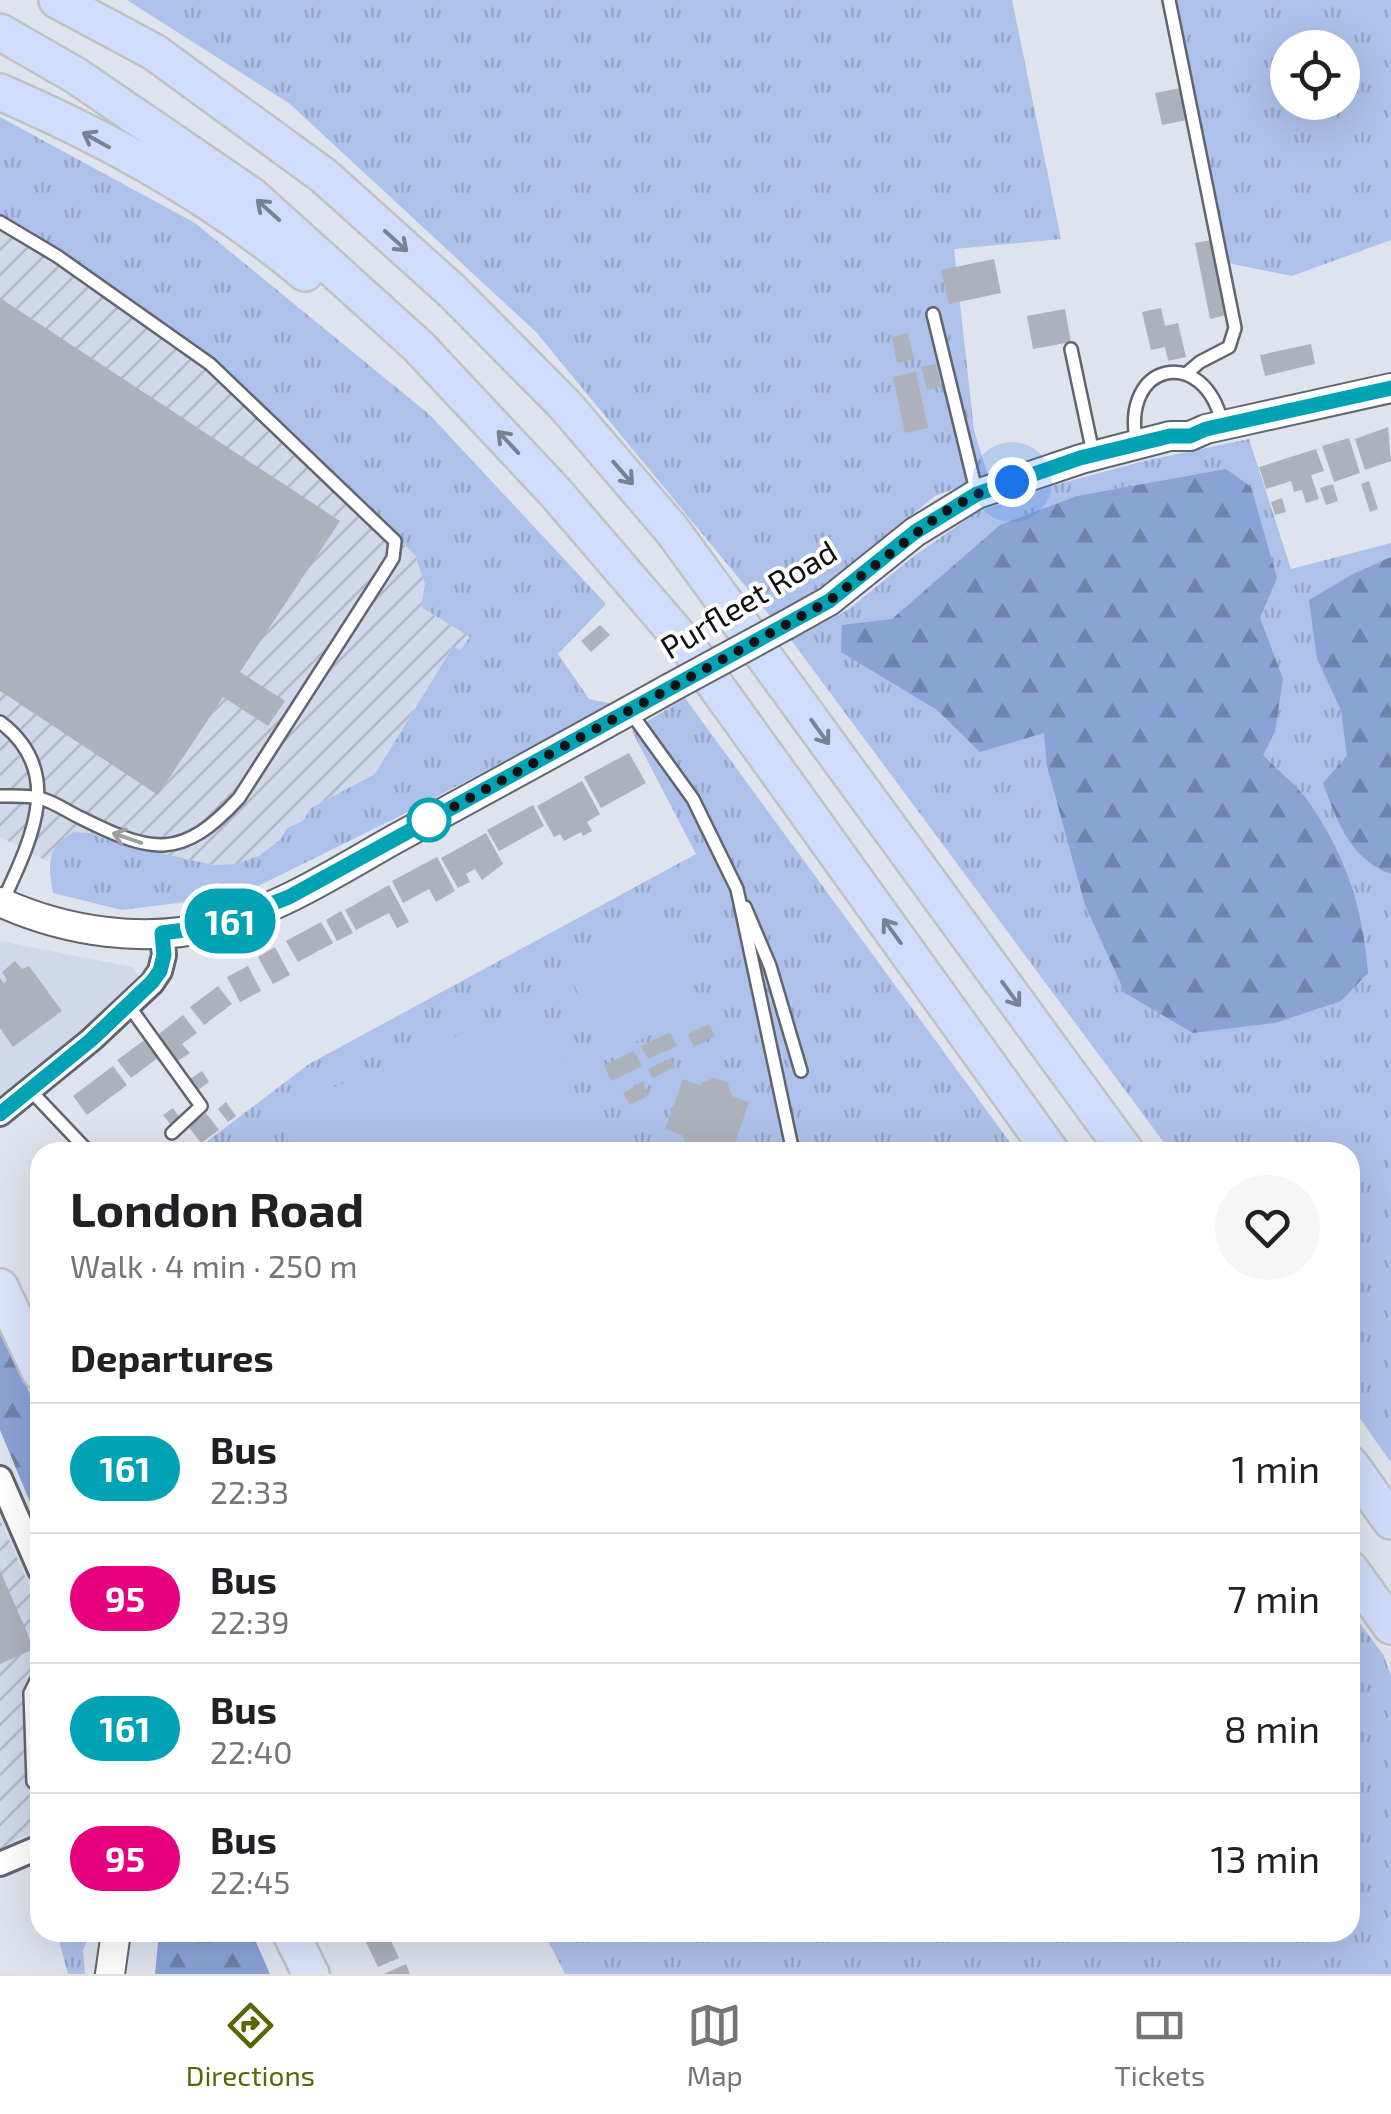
<!DOCTYPE html>
<meta charset="utf-8">
<style>
:root{--surface:#fff;--page:#f6f6f6;--text:#202124;--muted:#757577;--line:#e0e0e0;--accent:#5c6505}
body{margin:0;font-family:"Exo 2",sans-serif;background:var(--page);color:var(--text);height:100vh;display:flex;flex-direction:column;font-size:38px;white-space:nowrap}
*{box-sizing:border-box;margin:0}
p{font-size:32px;color:var(--muted)}
.icon{flex:none;width:55px;height:55px;fill:none;stroke:currentColor;stroke-width:2;stroke-linecap:round;stroke-linejoin:round}
.map{position:relative;flex:1;overflow:hidden}
.panel{position:absolute;left:30px;top:1142px;width:1330px;height:800px;display:flex;flex-direction:column;background:var(--surface);border-radius:30px;box-shadow:0 10px 40px #0002}
.panel>*{flex:none}
.badge{padding:0 20px;border-radius:32px;font-size:35px;line-height:65px}
.tools{position:absolute;left:1270px;top:30px;display:grid;gap:20px}
.tools a{display:grid;place-items:center;width:90px;height:90px;border-radius:50%;background:var(--surface);box-shadow:0 10px 40px #0002;font-size:50px}
.you{position:absolute;width:50px;height:50px;margin:-25px;border:8px solid #fff;border-radius:50%;background:#1a73e8;box-shadow:0 0 0 15px #1a73e833}
.map>.badge{position:absolute;translate:-50% -50%;box-shadow:0 0 0 5px #fff}
h2{padding:0 40px;font-size:38px;line-height:90px}
.round{display:grid;place-items:center;flex:none;width:105px;height:105px;border-radius:52px;background:var(--page)}
.summary{display:flex;align-items:center;justify-content:space-between;height:170px;padding:0 40px}
h1{font-size:48px;font-weight:700;line-height:75px}
ul{padding:0;list-style:none}
li{display:flex;align-items:center;gap:30px;height:130px;padding:0 40px;border-top:2px solid var(--line)}
li div{flex:1}
li b{display:block;font-size:38px}
li em{font-style:normal}
li .badge{min-width:110px;font-weight:700;text-align:center}
.tab-bar{display:flex;justify-content:space-around;align-items:center;height:140px;border-top:2px solid var(--line);background:var(--surface);font-size:28px;color:var(--muted)}
.tab-bar a{display:grid;justify-items:center;gap:5px}
.tab-bar .selected{color:var(--accent)}
.map>svg:first-child{display:block}
</style>
<div class="map">
<svg width="1391" height="1974" viewBox="0 0 1391 1974">
<defs>
<pattern id="industrial-furrows" width="10" height="10" patternUnits="userSpaceOnUse" patternTransform="scale(2.5)"><rect width="10" height="10" fill="#d0d8e9"/><path d="M-1 1l2-2M0 10L10 0M9 11l2-2" fill="none" stroke="#b2b8c7"/></pattern>
<pattern id="grass-tufts" width="24" height="20" patternUnits="userSpaceOnUse" patternTransform="scale(2.5)"><rect width="24" height="20" fill="#aec1ea"/><path d="M3 7l-1-3M5 7V3M7 7l1-3M15 17l-1-3M17 17v-4M19 17l1-3" fill="none" stroke="#95a5c8"/></pattern>
<pattern id="forest-firs" width="22" height="20" patternUnits="userSpaceOnUse" patternTransform="scale(2.5)"><rect width="22" height="20" fill="#8ba2d5"/><path d="M5 1l3.5 6h-7zM16 11l3.5 6h-7z" fill="#7083ac"/></pattern>
</defs>
<rect width="100%" height="100%" fill="#dee3ed"/>
<path fill="#d0d8e9" d="M0,941L133,967L138,976L75,1036L0,1095Z"/>
<g fill="url(#industrial-furrows)">
<path d="M0,214L119,290L234,376L415,555L425,584L421,607L470,637L460,651L452,647L375,774L311,808L303,821L287,828L281,839L259,856L236,864L213,865L116,843L90,833L65,836L47,861L0,837Z"/>
<path d="M0,1519L40,1611V1827L0,1849Z"/>
</g>
<g fill="url(#grass-tufts)" fill-rule="evenodd">
<path d="M127,0H1012L1061,239L954,249L974,430L988,476L935,496L824,587L770,616L536,332L290,104Z"/>
<path d="M1172,0H1391V240L1292,276L1228,263ZM1288,48H1342V102H1288Z"/>
<path d="M0,117L195,223L430,415L606,604L558,654L589,699L613,704L396,818L240,895L122,910L53,893C48,867 46,845 74,832L90,833L116,843L213,865L236,864L259,856L281,839L287,828L303,821L311,808L375,774L453,646L460,650L470,637L421,607L425,584L415,555L234,376L119,290L0,214Z"/>
<path d="M1249,439L1291,569L1391,543V1463L1350,1404V1152H1171L791,640L849,609L914,556L977,512L1055,485L1144,461Z"/>
<path d="M685,698L1017,1152H193L309,1064L696,854L632,731Z"/>
<path d="M1350,1610L1384,1656L1391,1676V1974H565L544,1933L1350,1932Z"/>
<path d="M57,1933H91L83,1950L85,1974H68Z"/>
</g>
<g fill="url(#forest-firs)">
<path d="M1226,469L1251,487L1277,578L1260,618L1283,679L1275,732L1263,755C1278,771 1299,787 1311,805C1347,859 1363,909 1368,973L1341,1001L1275,1023L1193,1033L1125,993L1085,905L1047,766L1044,733L980,752L937,710L841,652L842,625L892,619L1000,525L1077,496Z"/>
<path d="M1391,557V874C1350,859 1337,821 1323,783L1347,756L1341,710L1317,659L1309,600L1353,574Z"/>
<path d="M0,1324L40,1417V1526L0,1430Z"/>
<path d="M159,1932L252,1933L270,1974H155Z"/>
</g>
<g fill="#aec1ea">
<path d="M658,912L705,1009L608,1055L561,958Z"/>
<path d="M535,1002L600,1152H293L276,1112Z"/>
</g>
<g fill="#adb1bb">
<path d="M1181,88L1187,120L1162,125L1155,93Z"/>
<path d="M1211,240L1226,315L1210,319L1195,243Z"/>
<path d="M994,259L1001,293L949,304L941,270Z"/>
<path d="M0,298L340,521L240,672L285,701L268,726L223,697L158,795L0,691Z"/>
<path d="M1161,308L1165,326L1178,323L1186,357L1168,361L1165,347L1151,350L1142,312Z"/>
<path d="M1065,309L1071,342L1033,349L1027,316Z"/>
<path d="M908,333L914,359L897,363L892,337Z"/>
<path d="M1311,344L1315,364L1265,376L1260,355Z"/>
<path d="M936,364L941,387L927,390L921,367Z"/>
<path d="M916,372L928,428L905,433L893,377Z"/>
<path d="M1388,427L1391,461L1365,470L1355,439Z"/>
<path d="M1349,438L1360,473L1334,482L1322,446Z"/>
<path d="M1316,449L1324,471L1311,475L1319,499L1306,503L1302,490L1294,492L1291,481L1266,489L1259,467Z"/>
<path d="M1369,481L1378,509L1370,512L1361,484Z"/>
<path d="M1333,484L1338,501L1326,505L1320,488Z"/>
<path d="M1282,498L1286,512L1275,515L1271,502Z"/>
<path d="M600,625L610,635L591,652L581,641Z"/>
<path d="M629,753L646,783L601,808L584,777Z"/>
<path d="M582,781L600,814L587,822L592,831L583,836L581,832L564,841L560,834L554,837L537,806Z"/>
<path d="M533,805L544,826L499,851L487,830Z"/>
<path d="M486,833L503,864L482,880L475,869L466,874L470,882L458,888L441,858Z"/>
<path d="M437,857L455,891L436,902L429,889L403,903L392,881Z"/>
<path d="M389,885L409,922L397,928L389,913L356,930L345,910Z"/>
<path d="M341,911L353,933L337,941L326,920Z"/>
<path d="M321,922L333,943L298,962L286,941Z"/>
<path d="M275,947L290,975L273,984L258,957Z"/>
<path d="M15,961L22,969L29,966L62,1011L13,1047L0,1028V978L4,983L7,980L2,972Z"/>
<path d="M248,966L261,991L240,1002L227,977Z"/>
<path d="M218,986L232,1004L204,1025L190,1007Z"/>
<path d="M183,1015L197,1033L182,1044L190,1053L175,1063L155,1037Z"/>
<path d="M709,1024L715,1036L694,1047L688,1034Z"/>
<path d="M670,1032L677,1046L648,1059L641,1046Z"/>
<path d="M146,1039L159,1057L131,1078L117,1060Z"/>
<path d="M634,1051L642,1066L611,1081L604,1065Z"/>
<path d="M671,1058L675,1067L652,1078L648,1069Z"/>
<path d="M113,1066L127,1085L87,1115L73,1096Z"/>
<path d="M202,1071L209,1082L198,1090L190,1079Z"/>
<path d="M713,1078L727,1082L732,1096L749,1102L732,1152L714,1145L702,1151L687,1146L682,1135L665,1129L683,1079L699,1085Z"/>
<path d="M642,1082L649,1095L630,1105L623,1093Z"/>
<path d="M226,1102L236,1116L228,1122L218,1109Z"/>
<path d="M173,1108L180,1118L171,1125L163,1115Z"/>
<path d="M206,1113L219,1130L201,1143L188,1126Z"/>
<path d="M184,1141L193,1152H180L176,1147Z"/>
<path d="M98,1142L104,1152H79Z"/>
<path d="M0,1570L34,1649L0,1664Z"/>
<path d="M370,1932H387L399,1958L378,1967L363,1936Z"/>
<path d="M406,1964L410,1974H384Z"/>
</g>
<g fill="none" stroke-linecap="round" stroke-linejoin="round">
<g stroke="#61656e" stroke-width="16">
<g id="service">
<path d="M1169,0L1235,328L1229,347L1200,362L1187,373"/>
<path d="M0,222L57,256L210,364L395,541L393,558L383,574L239,798C182,860 153,854 81,818C68,812 53,801 39,798C27,795 12,796 0,796"/>
<path d="M933,314L977,494"/>
<path d="M1071,349L1093,453"/>
<path d="M1137,444C1119,362 1204,344 1222,423"/>
<path d="M631,713L693,799L737,889L793,1152"/>
<path d="M0,722C67,772 30,842 2,903"/>
<path d="M745,907L770,966L801,1071"/>
<path d="M129,1006L201,1106L172,1133"/>
<path d="M30,1090L84,1147"/>
<path d="M33,1782L30,1693L40,1673"/>
</g>
</g>
<g stroke="#61656e" stroke-width="28">
<g id="minor">
<path d="M0,1114L91,1040L152,983L160,971L164,955L162,933"/>
<path d="M0,1478L40,1570"/>
<path d="M0,1864L40,1847"/>
</g>
</g>
<g stroke="#61656e" stroke-width="32">
<g id="tertiary">
<path d="M786,625L829,601L915,532L977,494L1081,459L1170,436H1190L1206,429L1391,388"/>
<path d="M0,902C66,932 146,944 217,925C280,909 338,871 395,839C487,789 579,739 670,688"/>
<path d="M110,1974L116,1932"/>
</g>
</g>
<g stroke="#c1c1c2" stroke-width="40">
<g id="primary">
<path d="M0,1287L40,1372"/>
<path d="M290,1932L311,1974"/>
</g>
</g>
<g stroke="#c1c1c2" stroke-width="40">
<g id="trunk">
<path d="M57,0L154,52L324,176L452,291L565,405L672,530L1126,1152"/>
<path d="M0,32L75,75L252,196L418,346L555,492L688,647L1051,1152"/>
<path d="M0,92C107,138 216,199 305,273"/>
<path d="M1350,1464L1391,1521"/>
<path d="M1350,1569L1391,1626"/>
</g>
</g>
<use href="#service" stroke="#fff" stroke-width="11"/>
<use href="#minor" stroke="#fff" stroke-width="22"/>
<use href="#tertiary" stroke="#fff" stroke-width="28"/>
<use href="#primary" stroke="#dbe5fc" stroke-width="35"/>
<use href="#trunk" stroke="#cfdcfb" stroke-width="35"/>
<g stroke="#61656e" stroke-width="32" stroke-linecap="butt">
<path id="tertiary-bridge" d="M670,688L786,625"/>
</g>
<use href="#tertiary-bridge" stroke="#fff" stroke-width="28"/>
</g>
<defs><path id="oneway-shaft" d="M-6 0H5M1.5-3L5.5 0L1.5 3" fill="none" stroke-width="1.6" stroke-linecap="round" stroke-linejoin="round" transform="scale(2.5)"/></defs>
<g stroke="#798194">
<use href="#oneway-shaft" transform="translate(96 140) rotate(-151)"/>
<use href="#oneway-shaft" transform="translate(268 210) rotate(-138)"/>
<use href="#oneway-shaft" transform="translate(396 241) rotate(42)"/>
<use href="#oneway-shaft" transform="translate(508 442) rotate(-133)"/>
<use href="#oneway-shaft" transform="translate(623 473) rotate(49)"/>
<use href="#oneway-shaft" transform="translate(820 732) rotate(54)"/>
<use href="#oneway-shaft" transform="translate(892 931) rotate(-126)"/>
<use href="#oneway-shaft" transform="translate(1011 994) rotate(54)"/>
</g>
<use stroke="#9fa0a1" href="#oneway-shaft" transform="translate(127 838) rotate(-161)"/>
<g fill="none" stroke-linecap="round" stroke-linejoin="round">
<g stroke="#fff" stroke-width="22">
<path id="line" d="M0,1114L91,1040L152,982L160,971L164,955L162,933L214,926L289,897L829,601L915,532L977,494L1080,458L1170,436H1190L1206,429L1391,388"/>
</g>
<use href="#line" stroke="#00a3b4" stroke-width="15"/>
<path stroke="#101115" stroke-width="10" stroke-dasharray="0 18" d="M429,820L426,822L829,601L941,514L977,494L1012,482"/>
</g>
<circle fill="#fff" stroke="#00a3b4" stroke-width="5" cx="429" cy="820" r="20"/>
<g text-anchor="middle" stroke-width="8" stroke-linejoin="round" paint-order="stroke">
<g font-size="32" fill="#101115" stroke="#fff">
<text transform="translate(749 600) rotate(-31)" y="11">Purfleet Road</text>
</g>
</g>
</svg>
<div class="tools">
<a><svg class="icon" aria-label="locate" viewBox="0 0 24 24"><circle cx="12" cy="12" r="6"/><path d="M12 2v4M12 18v4M2 12h4M18 12h4"/></svg></a>
</div>
<div class="you" style="left:1012px;top:482px"></div>
<b class="badge" style="left:230px;top:921px;background:#00a3b4;color:#fff">161</b>
<section class="panel">
<div class="summary"><div><h1>London Road</h1><p>Walk · 4 min · 250 m</p></div><a class="round"><svg class="icon" aria-label="heart" viewBox="0 0 24 24"><path d="M12 20l-8-8c-3-5 5-10 8-4 3-6 11-1 8 4z"/></svg></a></div>
<h2>Departures</h2>
<ul>
<li><span class="badge" style="background:#00a3b4;color:#fff">161</span><div><b>Bus</b><p>22:33</p></div><em>1 min</em></li>
<li><span class="badge" style="background:#e6007e;color:#fff">95</span><div><b>Bus</b><p>22:39</p></div><em>7 min</em></li>
<li><span class="badge" style="background:#00a3b4;color:#fff">161</span><div><b>Bus</b><p>22:40</p></div><em>8 min</em></li>
<li><span class="badge" style="background:#e6007e;color:#fff">95</span><div><b>Bus</b><p>22:45</p></div><em>13 min</em></li>
</ul>
</section>
</div>
<nav class="tab-bar">
<a class="selected"><svg class="icon" aria-label="directions" viewBox="0 0 24 24"><path d="M12 3l9 9-9 9-9-9zM9 14v-3h6M13 9l2 2-2 2"/></svg>Directions</a>
<a><svg class="icon" aria-label="map" viewBox="0 0 24 24"><path d="M3 6l6-2 6 2 6-2v14l-6 2-6-2-6 2zM9 4v14M15 6v14"/></svg>Map</a>
<a><svg class="icon" aria-label="tickets" viewBox="0 0 24 24"><path d="M3 7h18v10H3zM15 7v10"/></svg>Tickets</a>
</nav>
